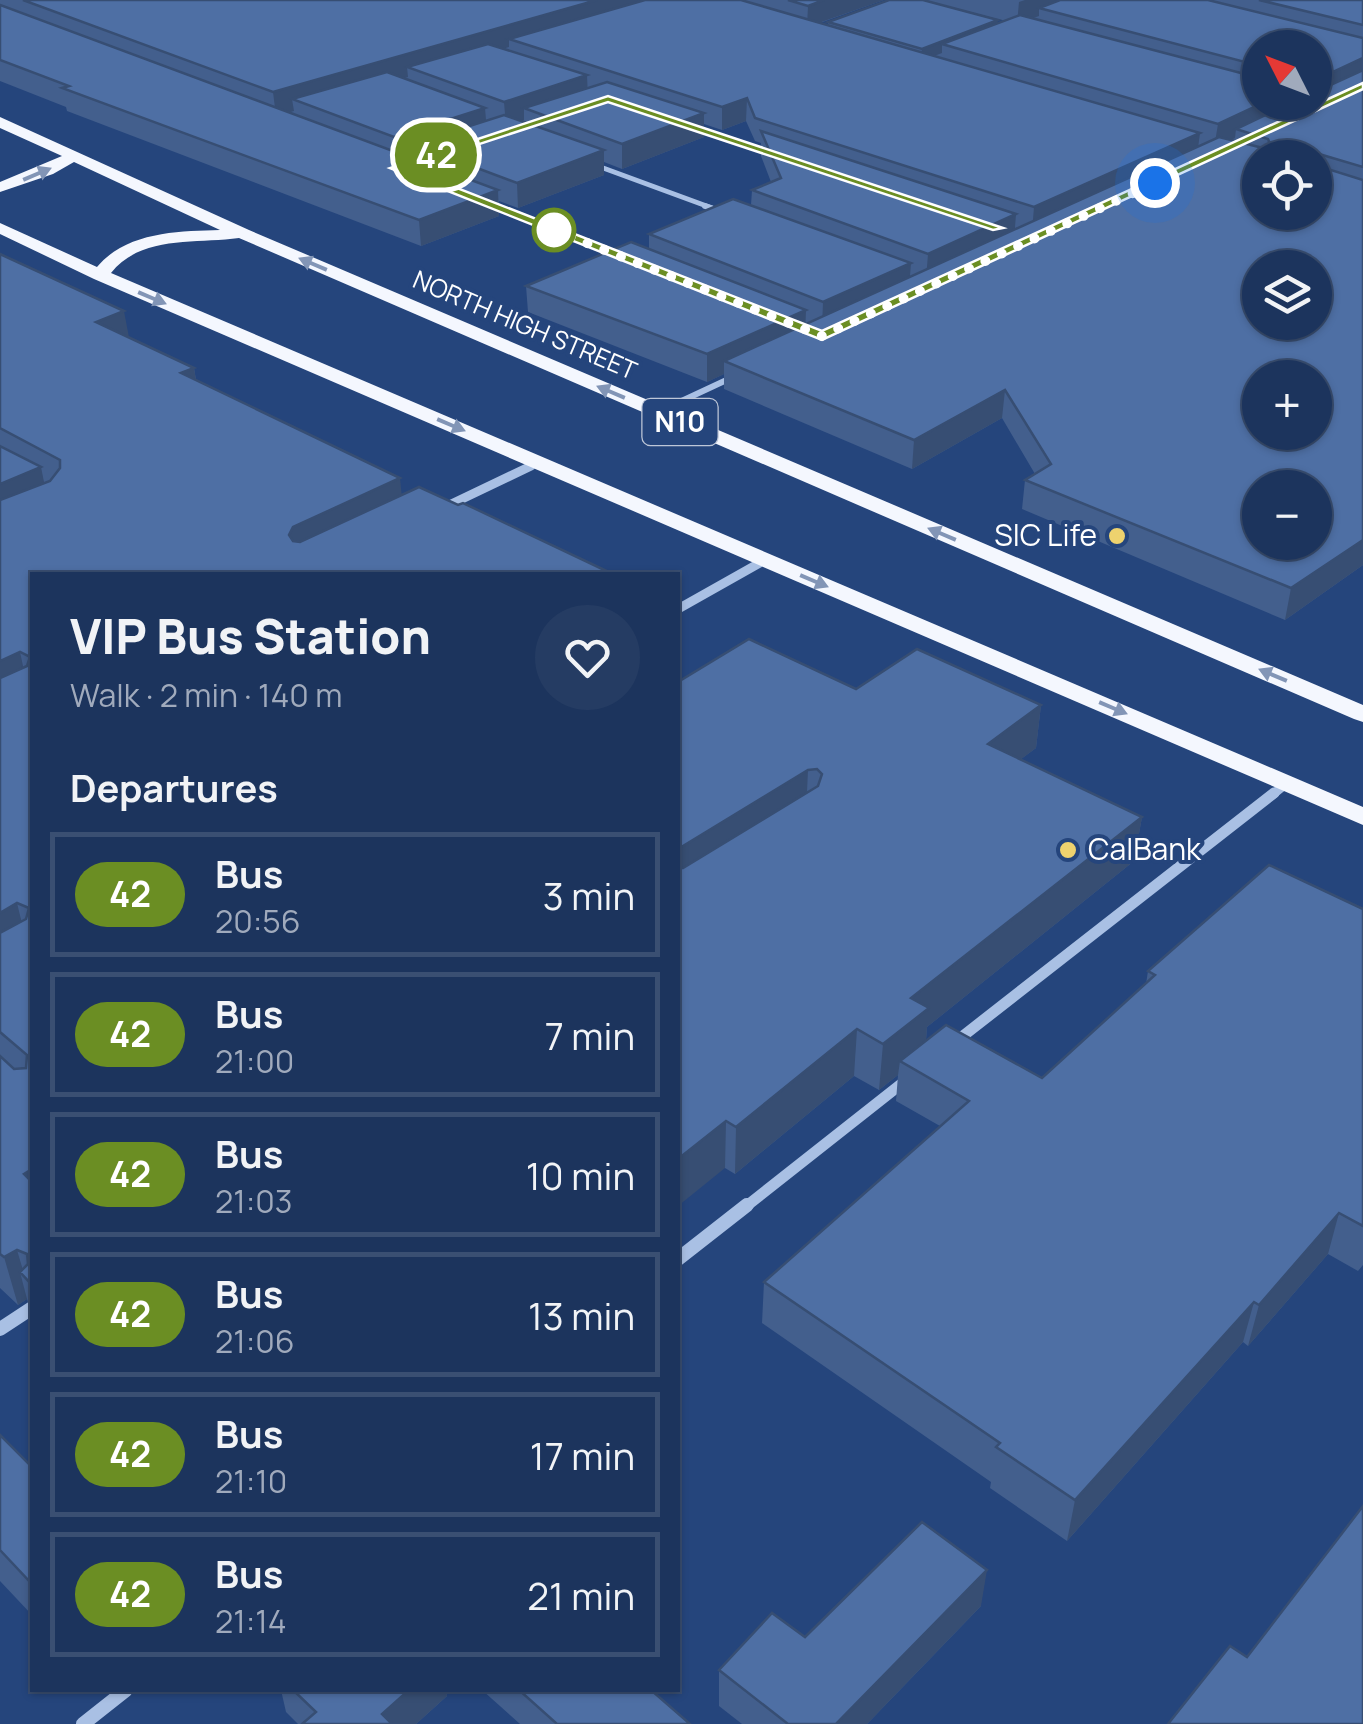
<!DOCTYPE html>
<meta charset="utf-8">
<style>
:root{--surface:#1c345d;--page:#253c63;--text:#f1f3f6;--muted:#a0aabc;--line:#3a4f72}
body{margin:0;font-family:Manrope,sans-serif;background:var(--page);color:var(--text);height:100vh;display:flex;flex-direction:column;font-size:38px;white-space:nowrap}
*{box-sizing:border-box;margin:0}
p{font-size:32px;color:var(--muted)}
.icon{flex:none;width:55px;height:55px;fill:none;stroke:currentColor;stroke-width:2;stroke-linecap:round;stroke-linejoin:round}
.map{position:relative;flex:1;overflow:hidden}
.drawer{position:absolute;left:30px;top:572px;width:650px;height:1120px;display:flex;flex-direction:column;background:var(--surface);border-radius:0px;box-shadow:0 2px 8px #0004,0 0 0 2px var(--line)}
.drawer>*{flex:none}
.badge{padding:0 20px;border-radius:32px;font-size:35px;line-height:65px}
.needle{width:65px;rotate:312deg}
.fabs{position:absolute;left:1242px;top:30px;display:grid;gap:20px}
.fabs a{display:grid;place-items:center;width:90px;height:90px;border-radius:50%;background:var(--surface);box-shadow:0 2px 8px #0004,0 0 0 2px var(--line);font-size:50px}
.you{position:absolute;width:50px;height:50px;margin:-25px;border:8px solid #fff;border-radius:50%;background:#1a73e8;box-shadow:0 0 0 15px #1a73e833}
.map>.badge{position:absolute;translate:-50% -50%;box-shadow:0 0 0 5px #fff}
h2{padding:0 40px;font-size:38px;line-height:90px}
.round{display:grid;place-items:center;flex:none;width:105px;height:105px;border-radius:52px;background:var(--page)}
.overview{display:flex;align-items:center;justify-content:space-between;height:170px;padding:0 40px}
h1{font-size:48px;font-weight:800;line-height:75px}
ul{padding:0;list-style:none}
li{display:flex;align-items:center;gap:30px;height:125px;margin:0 20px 15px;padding:0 20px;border:5px solid var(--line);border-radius:0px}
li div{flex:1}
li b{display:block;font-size:38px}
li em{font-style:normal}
li .badge{min-width:110px;font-weight:700;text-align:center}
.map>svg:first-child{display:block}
</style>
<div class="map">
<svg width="1363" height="1724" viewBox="0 0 1363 1724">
<rect width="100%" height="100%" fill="#25457c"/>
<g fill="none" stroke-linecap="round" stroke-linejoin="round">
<g stroke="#a9c0e4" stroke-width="5">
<path d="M692,127L771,153"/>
<path d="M595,165L712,208"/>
<path d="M489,204L500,208"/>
</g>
<g stroke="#a9c0e4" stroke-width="6">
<path d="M493,206L617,255"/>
<path d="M705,206L725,213"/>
<path d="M658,412L733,377"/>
<path d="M525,469L539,462"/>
</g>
<g stroke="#a9c0e4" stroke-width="9">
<path d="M443,508L531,466"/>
<path d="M678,609L765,560"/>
<path d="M1271,796L1287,783"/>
</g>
<g stroke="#a9c0e4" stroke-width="11">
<path d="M954,1043L1274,793"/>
<path d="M744,1208L905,1081"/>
</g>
<g stroke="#a9c0e4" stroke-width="14">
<path d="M678,1259L747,1205"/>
<path d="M0,1329L32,1308"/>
<path d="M83,1724L126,1690"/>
</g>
<path fill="#f4f7fe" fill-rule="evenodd" d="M0,117L249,230L1363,705V722L1354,719L239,238C195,244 141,235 111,273L1363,807V825L94,279L0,234V223L97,267C126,232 178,231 220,230L74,162L53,174L0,192V182L62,156L0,128Z"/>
</g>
<g fill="#435f8d" fill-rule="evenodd">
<path d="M0,0H884L820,23L828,25V22L998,23L1005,21L924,0H1363V565L1285,620L1022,509L1025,480L1035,474L1002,418L912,469L724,389V374L707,382L528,312L526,286L649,249V234L751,205L752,190L771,182L761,156V143L755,141L746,121L722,130L704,124V137L622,169L604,162V175L518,208L499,201V216L421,246L67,111L66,107L0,81ZM1260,48H1315V102H1260Z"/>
<path d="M0,254L129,337L194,368L196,380L402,495L458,505L615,575H32V1318L27,1299L18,1305L0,1288Z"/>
<path d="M678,682L856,689L1041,705L1036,748L1021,759L1142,817L1134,861L927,1027L926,1040L1042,1078L1146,984L1148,971L1363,909V1265L1358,1271L1328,1254L1248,1346L1243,1342L1067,1541L990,1488L991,1482L762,1323L764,1282L940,1126L896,1101L898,1075L879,1090L854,1076L735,1174L725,1168Z"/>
<path d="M0,1435L32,1467V1615L0,1581Z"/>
<path d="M981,1606L867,1724H742L719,1706V1670L805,1637Z"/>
<path d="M281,1690H446L447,1696L416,1724H298L286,1712Z"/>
<path d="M482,1690H651L690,1724H520Z"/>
</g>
<g fill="#374e73">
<path d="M597,0H671L509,39V47L424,73L407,67L408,77L310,106L292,99L294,111L276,116L273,92Z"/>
<path d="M824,0H884L807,27L808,6Z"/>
<path d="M1025,0H1082L1039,8V16L1017,24L1019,2Z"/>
<path d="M998,20L997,32L942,44V53L921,61L922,49Z"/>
<path d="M1363,58V71L1315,101L1316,80Z"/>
<path d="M587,75L588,99L524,108V120L506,126L504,102Z"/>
<path d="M747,98L746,121L722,130V107Z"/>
<path d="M1265,102H1295L1236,129L1235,138L1214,148L1218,124Z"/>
<path d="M485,108L487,132L413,144L414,156L396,161L394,137Z"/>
<path d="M704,113V137L622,169V144Z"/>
<path d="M1200,133L1197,156L1032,232L1034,207Z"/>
<path d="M604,150V175L518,208L517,183Z"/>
<path d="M498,190L499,216L421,246L419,220Z"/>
<path d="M1016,214L1014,240L926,280L928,254Z"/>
<path d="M911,263L909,289L822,329L823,302Z"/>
<path d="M806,310L805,337L724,361V374L707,382V354Z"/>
<path d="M124,311L131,348L96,322Z"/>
<path d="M194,368L200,405L181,373Z"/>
<path d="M1005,390L1002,418L912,469L914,440Z"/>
<path d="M41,467L49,507L0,527V484Z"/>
<path d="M400,478L404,518L294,575L289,535L293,527Z"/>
<path d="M1363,540V565L1285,620L1291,588Z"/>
<path d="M20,652L29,694L0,708V661Z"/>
<path d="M1041,705L1036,748L983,788L988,744Z"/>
<path d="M808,770L806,814L678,894V849Z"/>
<path d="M1142,817L1134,861L927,1027L925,1055L900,1061L898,1075L879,1090L883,1044L911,998Z"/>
<path d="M17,903L28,948L0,965V913Z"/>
<path d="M857,1029L854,1076L735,1174L736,1127Z"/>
<path d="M726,1121L725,1168L678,1206V1159Z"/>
<path d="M32,1169V1207L24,1174Z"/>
<path d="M1339,1213L1328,1254L1248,1346L1259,1305Z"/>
<path d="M17,1250L25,1277L20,1272L27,1299L18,1305L4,1257Z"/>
<path d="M1254,1302L1243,1342L1067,1541L1075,1500Z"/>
<path d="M987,1570L981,1606L867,1724H836Z"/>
<path d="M409,1690H446L447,1696L416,1724H384L382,1714Z"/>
</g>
<g fill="#4e6fa4" stroke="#374e73" stroke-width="2.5" fill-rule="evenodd">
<path d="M23,0H597L273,92Z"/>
<path d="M645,0H741L1200,133L1034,207L755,118L747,98L722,107L509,39Z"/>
<path d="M788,0H824L808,6Z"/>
<path d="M889,0H923L998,20L922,49L828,22Z"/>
<path d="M1060,0H1208L1363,38V58L1316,80L1315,48H1260V66L1039,8Z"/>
<path d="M1259,0H1363V25Z"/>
<path d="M0,5L498,190L419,220L62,88L69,86L0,60Z"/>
<path d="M1020,15L1260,78V102H1265L1218,124L942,44Z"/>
<path d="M488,44L587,75L504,102L407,67Z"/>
<path d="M1363,70V167L1319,154L1315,158H1260V212H1315V162L1318,166L1363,180V540L1291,588L1025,480L1051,464L1005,390L914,440L724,361L1219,137L1267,149L1270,144L1268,139L1236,129L1293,102H1315V92ZM1260,268H1315V322H1260ZM1260,378H1315V432H1260ZM1260,488H1315V542H1260Z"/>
<path d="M387,72L485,108L394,137L292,99Z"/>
<path d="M607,82L704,113L622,144L524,108Z"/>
<path d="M504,115L604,150L517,183L413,144Z"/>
<path d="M761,131L1016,214L928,254L752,190L781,178Z"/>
<path d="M733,199L911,263L823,302L649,234Z"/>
<path d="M631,242L806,310L707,354L526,286Z"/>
<path d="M0,254L124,311L96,322L194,368L181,373L400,478L293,527L289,535L293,541L300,542L419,487L458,505L463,503L615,575H32V1169L24,1174L32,1182V1285L20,1272L28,1264L27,1254L17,1250L4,1257L0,1254V1056L14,1069L26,1068L27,1055L0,1032V933L26,919L29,908L17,903L0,913V678L27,666L30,657L20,652L0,661V500L50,481L60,468V460L0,428Z"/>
<path d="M0,446L41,467L0,484Z"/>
<path d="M749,639L856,689L917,649L1041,705L988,744L1142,817L911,998L929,1008L883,1044L857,1029L736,1127L726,1121L678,1159V868H683L818,786L822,774L817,769L808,770L678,849V682Z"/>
<path d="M1269,865L1363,909V1226L1339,1213L1259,1305L1254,1302L1075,1500L996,1447L1000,1443L764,1282L969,1101L900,1061L946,1025L1042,1078L1155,975L1148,971Z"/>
<path d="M0,1435L32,1467V1584L0,1550Z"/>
<path d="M1363,1506V1724H1168L1230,1646L1247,1657Z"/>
<path d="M922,1522L987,1570L836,1724H788L719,1670L772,1613L805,1637Z"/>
<path d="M293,1690H409L382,1714L392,1724H302L316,1712Z"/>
<path d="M519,1690H651L690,1724H557Z"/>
</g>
<defs><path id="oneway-solid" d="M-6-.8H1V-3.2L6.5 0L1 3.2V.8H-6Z" transform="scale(2.5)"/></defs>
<g fill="#8295b6">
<use href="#oneway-solid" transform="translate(37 174) rotate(-23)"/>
<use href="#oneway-solid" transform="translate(313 264) rotate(-157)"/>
<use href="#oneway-solid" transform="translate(152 298) rotate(23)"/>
<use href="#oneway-solid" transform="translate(611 392) rotate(-157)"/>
<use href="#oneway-solid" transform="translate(451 425) rotate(23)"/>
<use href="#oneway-solid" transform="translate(942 534) rotate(-157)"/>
<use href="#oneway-solid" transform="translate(814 581) rotate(23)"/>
<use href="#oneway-solid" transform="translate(1273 675) rotate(-157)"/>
<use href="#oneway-solid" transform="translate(1113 708) rotate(23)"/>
</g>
<path fill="#6b8e23" stroke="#fff" stroke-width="2.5" d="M1363,83V89L822,340L390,168L608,96L1003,228L993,230L608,102L406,168L822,331Z"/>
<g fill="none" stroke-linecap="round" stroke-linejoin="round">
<path stroke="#fff" stroke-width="10" stroke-dasharray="0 18" d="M554,230L822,336L1155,183"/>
</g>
<circle fill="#fff" stroke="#6b8e23" stroke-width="5" cx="554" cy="230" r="20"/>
<g fill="#eed26e" stroke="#25457c" stroke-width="4">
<circle cx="1117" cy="536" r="10"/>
<circle cx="1068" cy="850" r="10"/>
</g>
<g text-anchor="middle" stroke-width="8" stroke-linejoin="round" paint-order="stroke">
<g font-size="25" fill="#fff" stroke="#25457c">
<text transform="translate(525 325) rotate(23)" y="9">NORTH HIGH STREET</text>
</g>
<rect fill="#25457c" stroke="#bec7d8" stroke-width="2.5" x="642.5" y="399" width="75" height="46" rx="8"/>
<g font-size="28" font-weight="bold" fill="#fff">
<text x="680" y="432">N10</text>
</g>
<g font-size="30" fill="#fff" stroke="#25457c" text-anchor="end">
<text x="1097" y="546">SIC Life</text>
<text x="1088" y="860" text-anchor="start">CalBank</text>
</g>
</g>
</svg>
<div class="fabs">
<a><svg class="needle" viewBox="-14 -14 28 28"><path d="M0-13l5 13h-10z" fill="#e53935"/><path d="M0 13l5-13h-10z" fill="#a0aabc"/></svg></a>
<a><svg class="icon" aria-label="locate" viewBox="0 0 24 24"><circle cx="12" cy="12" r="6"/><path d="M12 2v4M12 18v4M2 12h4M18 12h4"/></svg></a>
<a><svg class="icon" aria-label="layers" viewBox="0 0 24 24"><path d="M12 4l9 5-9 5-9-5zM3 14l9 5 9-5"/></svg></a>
<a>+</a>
<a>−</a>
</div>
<div class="you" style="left:1155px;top:183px"></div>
<b class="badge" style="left:436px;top:155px;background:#6b8e23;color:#fff">42</b>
<section class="drawer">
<div class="overview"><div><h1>VIP Bus Station</h1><p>Walk · 2 min · 140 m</p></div><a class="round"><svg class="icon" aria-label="heart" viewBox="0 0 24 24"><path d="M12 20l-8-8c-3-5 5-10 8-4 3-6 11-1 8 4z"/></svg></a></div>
<h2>Departures</h2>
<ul>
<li><span class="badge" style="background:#6b8e23;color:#fff">42</span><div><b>Bus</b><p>20:56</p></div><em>3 min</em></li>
<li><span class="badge" style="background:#6b8e23;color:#fff">42</span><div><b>Bus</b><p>21:00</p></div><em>7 min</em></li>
<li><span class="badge" style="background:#6b8e23;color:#fff">42</span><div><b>Bus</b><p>21:03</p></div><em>10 min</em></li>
<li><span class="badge" style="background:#6b8e23;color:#fff">42</span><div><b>Bus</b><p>21:06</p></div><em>13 min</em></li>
<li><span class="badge" style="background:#6b8e23;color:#fff">42</span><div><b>Bus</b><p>21:10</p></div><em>17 min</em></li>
<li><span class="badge" style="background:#6b8e23;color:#fff">42</span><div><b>Bus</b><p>21:14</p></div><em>21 min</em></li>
</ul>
</section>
</div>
